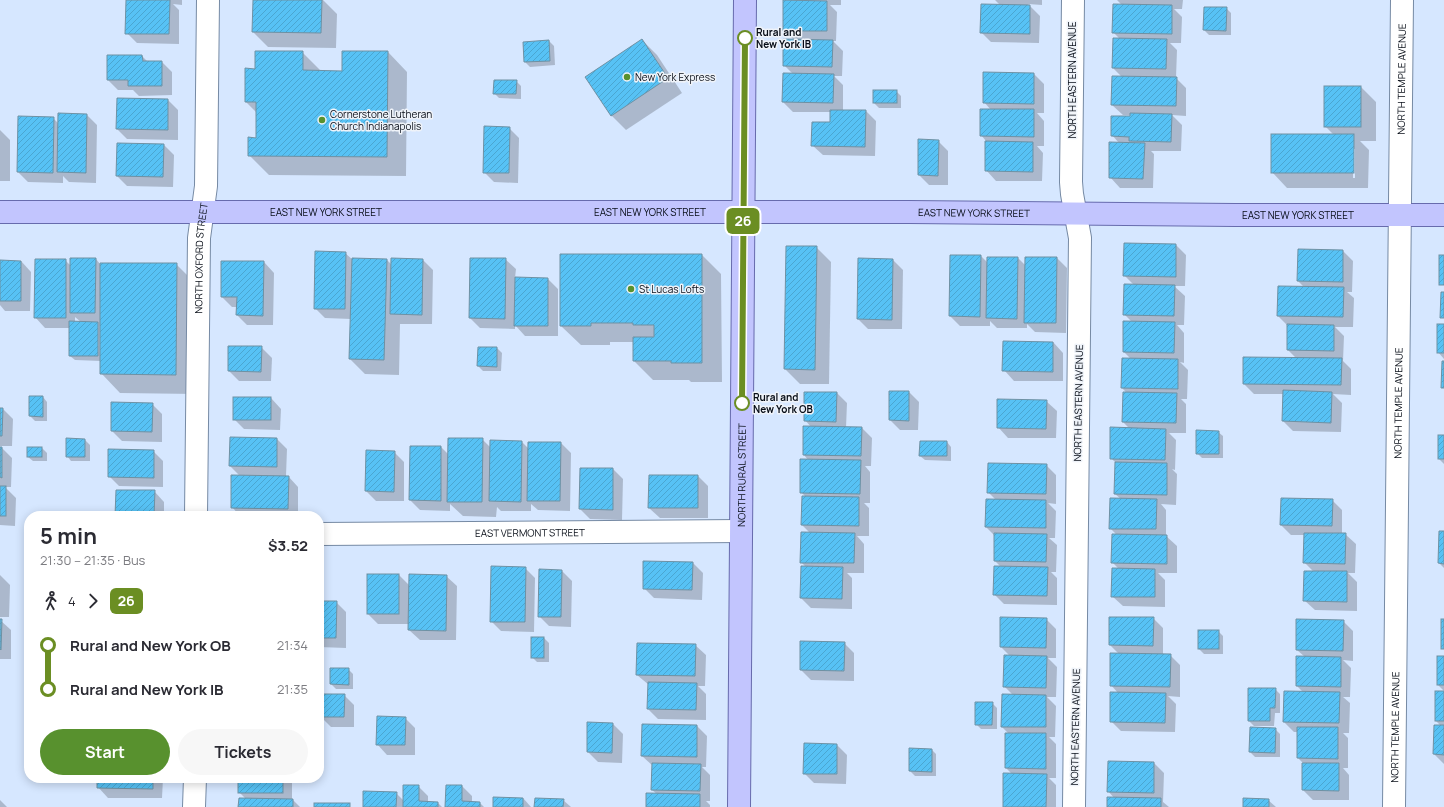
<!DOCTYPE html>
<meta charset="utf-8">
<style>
:root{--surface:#fff;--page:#f7f7f7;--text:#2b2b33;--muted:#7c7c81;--accent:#58912e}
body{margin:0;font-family:Manrope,sans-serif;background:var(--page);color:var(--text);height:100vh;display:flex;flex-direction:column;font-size:15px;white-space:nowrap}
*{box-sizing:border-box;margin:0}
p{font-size:13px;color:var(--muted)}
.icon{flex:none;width:22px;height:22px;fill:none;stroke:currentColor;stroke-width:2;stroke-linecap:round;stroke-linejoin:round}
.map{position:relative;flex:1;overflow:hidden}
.side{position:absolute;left:24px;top:511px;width:300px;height:272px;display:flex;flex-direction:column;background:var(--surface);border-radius:16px;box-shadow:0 2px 10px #0003}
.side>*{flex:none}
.badge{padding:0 8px;border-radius:6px;font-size:14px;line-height:26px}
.map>.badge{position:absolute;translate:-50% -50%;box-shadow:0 0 0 2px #fff}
.legs{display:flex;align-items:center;gap:6px;height:44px;padding:0 16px;font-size:13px}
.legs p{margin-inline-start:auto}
.headline{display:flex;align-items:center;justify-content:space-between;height:68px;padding:0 16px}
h1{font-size:22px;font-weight:700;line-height:30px}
.button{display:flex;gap:8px;margin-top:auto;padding:8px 16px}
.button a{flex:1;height:46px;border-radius:24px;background:var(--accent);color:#fff;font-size:16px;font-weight:700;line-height:46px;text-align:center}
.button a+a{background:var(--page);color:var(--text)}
ul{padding:0 16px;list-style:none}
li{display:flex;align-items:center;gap:14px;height:44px;font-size:15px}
li i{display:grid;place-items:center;width:6px;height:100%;margin:0 5px;background:currentColor}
li i::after{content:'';width:10px;height:10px;margin:-5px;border:3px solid;border-radius:50%;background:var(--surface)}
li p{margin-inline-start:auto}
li:first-child i{background:linear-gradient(#0000 50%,currentColor 0)}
li:last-child i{background:linear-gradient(currentColor 50%,#0000 0)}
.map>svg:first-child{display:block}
</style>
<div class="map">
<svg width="1444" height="807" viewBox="0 0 1444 807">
<defs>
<pattern id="building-hatch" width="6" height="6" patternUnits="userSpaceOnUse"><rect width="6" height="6" fill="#57c2f5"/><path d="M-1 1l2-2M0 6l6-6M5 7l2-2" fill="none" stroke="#4aa6d1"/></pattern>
</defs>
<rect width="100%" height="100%" fill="#d6e7ff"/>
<g fill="#0003" fill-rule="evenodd">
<path d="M127,0H182V5L173,4L179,10V44L137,43L127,33Z"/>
<path d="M254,0H323L337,14L336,48L268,47L253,32Z"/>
<path d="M790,0H841V5H830L837,12L836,41H833L843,51L842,76H834L843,85V111H866L876,121L875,156L823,155L812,145L831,124V112H793L783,102L793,74L784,65L794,40L784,30L791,2Z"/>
<path d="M995,0H1042V5L1028,4L1040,16L1039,43L991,42L981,32L1000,5Z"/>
<path d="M1117,0H1183L1182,9H1174L1182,17L1181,43H1170L1177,50L1176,78L1186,88V116L1172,115L1182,125L1181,151H1151L1154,154L1153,188H1120L1110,177L1119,143L1112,135L1131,117V115H1123L1112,105L1122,77L1113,68L1114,39H1120L1113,32L1123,6Z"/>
<path d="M1226,8L1231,13V35H1209L1204,30Z"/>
<path d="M642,40L657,55L682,93L626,130L611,115Z"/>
<path d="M549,41L554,46L555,65L530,67L525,62Z"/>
<path d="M302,52L321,71L343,72L388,52L407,72L406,176L269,175L249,155L257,139V113L246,102L256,70Z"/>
<path d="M142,56L148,62H162L172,72V95L139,96L133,90H118L108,80Z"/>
<path d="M1034,74L1044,84V113H1037L1044,121V146H1037L1043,153L1042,181H996L986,170V141L981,135L991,110L984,102Z"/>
<path d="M516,81L521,86V99L499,98L494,93Z"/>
<path d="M1361,87L1376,102V141H1360L1369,150L1368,188H1287L1272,172L1334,135L1325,126ZM1353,149H1355V178H1353Z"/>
<path d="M896,91L901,96V108H879L874,103Z"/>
<path d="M168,100L178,110V140L127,139L117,129Z"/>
<path d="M59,114L87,115L97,125L96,183L69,182L63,176V183L28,182L18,172L53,118L59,124Z"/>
<path d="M509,128L519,138L518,183L494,182L484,172Z"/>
<path d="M0,130L10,140V181H0Z"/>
<path d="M938,141L948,151V185H929L919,175Z"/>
<path d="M164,145L174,155L173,187L127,186L117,176Z"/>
<path d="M1176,245L1186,255L1185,286H1174L1185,296L1184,325H1177L1184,333V363L1180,362L1188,370L1187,399H1181L1186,404V433H1169L1176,440L1175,470L1172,469L1177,474L1176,505L1161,504L1166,510V536L1177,546V573H1158L1165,580V607L1123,606L1112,596L1119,569L1112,562L1117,535L1110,528L1121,499L1115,494L1116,463L1111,458L1130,429L1123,422L1127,393L1122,388L1131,359L1124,352L1132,322L1124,314L1134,285L1124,275Z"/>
<path d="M816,247L831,262L829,384H800L785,369Z"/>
<path d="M1343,251L1353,261L1352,292H1347L1354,298L1353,327H1335L1344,336L1343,361L1351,369V395L1333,394L1342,403L1341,432L1293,431L1283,421L1284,394H1254L1244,384L1297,359L1288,350V326L1278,316L1305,288L1298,281Z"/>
<path d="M345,253L353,260H387L392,265V260H423L433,270L432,324H400L399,375L365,374L350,359L351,319L325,318L315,308Z"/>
<path d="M702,255L721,274L722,382H691L689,380H653L634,361V342H610V345H581L561,326Z"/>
<path d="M951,256H981L988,263L1018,258L1026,266L1057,258L1067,268L1066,333L1035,332L1027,324V328H997L990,321V326H960L950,316Z"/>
<path d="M96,259L100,264H176L196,284L195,394L120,393L101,373V361L75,360L70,356V328H45L35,317L65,260L71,266ZM75,317L81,322H75Z"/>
<path d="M505,259L516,269L515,278L548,279L558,289V336H525L515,325V329L480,328L470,318Z"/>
<path d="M893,260L903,270L902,329H868L858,319Z"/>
<path d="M0,261H21L31,272L30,311H5L0,305Z"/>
<path d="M264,262L274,273L273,325H247L237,315V307H232L222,297Z"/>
<path d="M1444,325V359L1438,352Z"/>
<path d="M1053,342L1063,353V381H1014L1004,370Z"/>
<path d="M261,347L272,358L271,381H239L229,371Z"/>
<path d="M497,348L502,353L501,371H483L478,366Z"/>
<path d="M909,392L919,402L918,430H900L890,420Z"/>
<path d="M837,393L847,403L846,428H862L872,438L871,466H865L870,472V503H864L869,508V536H857L864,544V573H847L852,578V609L811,608L801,598L806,567L801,562L810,533L802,525L806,497L801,492L809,461L804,455L811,427L805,420Z"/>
<path d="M30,397H43L47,402V421H35L30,416Z"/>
<path d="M271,398L281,409L280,430L244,429L234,419Z"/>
<path d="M1046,401L1057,411L1056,438H1008L998,427Z"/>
<path d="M152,404L162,414V442L122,441L112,431Z"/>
<path d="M0,409H3L13,419L12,446H0Z"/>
<path d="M1218,432L1223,436V458H1202L1197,453Z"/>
<path d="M1444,436V464L1439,459Z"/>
<path d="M277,439L287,449L286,476H288L298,487V516H240L232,507L240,476L230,466Z"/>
<path d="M482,439L491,448L522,442L529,449L561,443L571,453L570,511L538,510L531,504V511H501L497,507L496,517L463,516L450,504V511L420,510L410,500L411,447H441L449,455Z"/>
<path d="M85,440L90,445V461H71L67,456Z"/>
<path d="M947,442L951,447V461L925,460L920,456Z"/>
<path d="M0,448H2L12,458L11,487H5L16,498L15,526L0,525Z"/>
<path d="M42,448L47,453V461H33L28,457Z"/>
<path d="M153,451L163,461V487L119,486L109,476Z"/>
<path d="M394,452L404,462V501H376L366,491Z"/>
<path d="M1046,465L1056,475V504L1048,503L1056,511L1055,538H1049L1057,545L1056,572H1051L1057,578V605L1004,604L994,594L1001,567L995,561V536L986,527L996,500L988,492Z"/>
<path d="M613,469L623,479L622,520L590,519L580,509Z"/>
<path d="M698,476L708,486V518H660L649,508Z"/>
<path d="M154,491L164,502V516H116Z"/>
<path d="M1332,500L1342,510V534H1345L1356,544L1355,573H1348L1357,582V611L1315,610L1304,600L1314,572L1304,562L1305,535H1291L1281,525Z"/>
<path d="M1444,532V568L1439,563Z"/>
<path d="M693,563L703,573L702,600L654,598L644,588Z"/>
<path d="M525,568L535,578L534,632L501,631L491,621Z"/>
<path d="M562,571L572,581L571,627L549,626L539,616Z"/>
<path d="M0,575L10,585L9,617H0Z"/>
<path d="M368,575H399L410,586L446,576L457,586L456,640H420L409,630L410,624H378L368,614Z"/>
<path d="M319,602H336L346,612V648L319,647Z"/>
<path d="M1153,618L1163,628V655H1170L1180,665V697L1168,696L1176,704L1175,732L1121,731L1111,721L1118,693L1111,685L1119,654L1110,645Z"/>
<path d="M1046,619L1056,629V658H1048L1057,667L1056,697H1047L1056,706L1055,737H1049L1056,744V778H1049L1056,785V807H1004L1013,775L1006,768L1009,734L1002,727L1013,695L1004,686L1010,656L1001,647Z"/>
<path d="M0,620L11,630V659H0Z"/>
<path d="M1343,621L1353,631V661L1343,660L1351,668L1350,697H1343L1350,703L1349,733H1343L1348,738V768H1343L1349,775V800H1313L1303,790V763L1298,758V732H1294L1284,722L1303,692L1297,686V657H1305L1297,650Z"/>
<path d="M1218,631L1223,636V654H1204L1199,649Z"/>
<path d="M532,638H544L549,643V662H537L532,657Z"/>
<path d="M801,642L844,643L854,653V681L811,680L801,670Z"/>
<path d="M695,645L706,655L705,686H698L706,694V720L658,719L648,709L649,685L637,675Z"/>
<path d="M1444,657V691L1438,685Z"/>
<path d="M348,669L353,674V689H336L331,684Z"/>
<path d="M1275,689L1280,694V713H1275L1274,726H1254L1249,721Z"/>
<path d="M1444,692V764L1434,754L1441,726L1436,721Z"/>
<path d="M344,695L354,705V727H331L321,717Z"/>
<path d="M992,703L997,708V729H981L976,724Z"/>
<path d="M405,718L415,728V755H387L377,744Z"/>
<path d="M613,724L623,734L622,763L598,762L588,752Z"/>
<path d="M643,725L697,726L707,736L706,767H702L710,775V801H706L710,805V807H647L657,794L652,790L653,766L642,756Z"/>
<path d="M1275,729L1280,734V757H1255L1250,752Z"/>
<path d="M837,745L847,755L846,784L814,783L804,773Z"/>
<path d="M932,750L936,754V776H915L910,771Z"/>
<path d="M1154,763L1164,773L1163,802L1169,807H1108L1115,799L1108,791Z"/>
<path d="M98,778H163L162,798H108L98,787Z"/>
<path d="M239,778H292V799L300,807H239L246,799L239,792Z"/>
<path d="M418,786L428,796V802L438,803L442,807H364L396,793L404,801Z"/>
<path d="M462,786L472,796V802L480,803L484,807H446Z"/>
<path d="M523,798L531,807H494Z"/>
<path d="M0,800L7,807H0Z"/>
<path d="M563,800L571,807H535Z"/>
<path d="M1268,800L1276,807H1244Z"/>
</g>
<g fill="url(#building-hatch)" stroke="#6f91a3">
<path d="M126,0H170L169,34H125Z"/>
<path d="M253,0H322L321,33L252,32Z"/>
<path d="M783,0L827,1V31H783Z"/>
<path d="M981,4L1030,5V34L980,33Z"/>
<path d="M1113,4L1172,5V34L1112,33Z"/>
<path d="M1204,7H1227L1226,31L1203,30Z"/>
<path d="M1113,38L1167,39L1166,69L1112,68Z"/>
<path d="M642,39L668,78L611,116L585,77Z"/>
<path d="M783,39L833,40L832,67L783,66Z"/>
<path d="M549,40L550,61L524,62L523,42Z"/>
<path d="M255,51H303V70L342,71V51H388L387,157L248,156V137L256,138V102H245V68L255,69Z"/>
<path d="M107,55H142L143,61H162V86H128V80H107Z"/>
<path d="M983,72L1034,73V104L983,103Z"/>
<path d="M783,73L834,74L833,103L782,102Z"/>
<path d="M1112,76L1177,77L1176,106L1111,105Z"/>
<path d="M494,80H517L516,94H493Z"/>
<rect x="1324" y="86" width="37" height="41"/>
<rect x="873" y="90" width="24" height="13"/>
<path d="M117,98L168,99V130L116,129Z"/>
<path d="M980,109H1034V137L980,136Z"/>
<path d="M830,110H866L865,147L811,146L812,122H830Z"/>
<path d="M58,113L87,114L86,173L57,172Z"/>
<path d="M1130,113L1172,114L1171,142L1129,141V137L1111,136V116H1130Z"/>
<path d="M18,116L54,117L53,173L17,172Z"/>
<path d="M484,126L510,127L509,173H483Z"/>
<rect x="1271" y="134" width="83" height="39"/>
<path d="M918,139L939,140L938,176L918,175Z"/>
<path d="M985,141L1033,142V172L985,171Z"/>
<path d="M1109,142L1145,143L1143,179L1109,178Z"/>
<path d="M117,143L164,144L163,177L116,176Z"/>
<path d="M1124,243L1176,244V277L1123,276Z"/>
<path d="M786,246H817L815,370L784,369Z"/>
<path d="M1298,249L1343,250V282L1297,281Z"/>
<path d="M315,251L346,252L345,309H314Z"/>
<path d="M560,254H702V363H671V361H633V337H654V325H633V323H591V326H560Z"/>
<path d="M950,255H981L980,317L949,316Z"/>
<rect x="1439" y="255" width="5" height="30"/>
<path d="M987,257H1018L1017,319L986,318Z"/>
<path d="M1025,257H1057L1056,323H1024Z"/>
<path d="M70,258H96L95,313H70Z"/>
<path d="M352,258L387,259L384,360L349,359Z"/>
<path d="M391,258L423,259L422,315L390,314Z"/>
<path d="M470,258H506L505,319L469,318Z"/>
<path d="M858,258L893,259L892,320L857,319Z"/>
<path d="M35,259H66V318H34Z"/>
<path d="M0,260L21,261V301H0Z"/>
<path d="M221,261H264L263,316L236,315L237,297H221Z"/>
<path d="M100,263H177L176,375L100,374Z"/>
<path d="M515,277L548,278V326H514Z"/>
<path d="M1124,284L1175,285L1174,316L1123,315Z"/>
<path d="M1278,286L1344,287L1343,317L1277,316Z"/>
<path d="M1441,292H1444V318H1440Z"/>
<path d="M69,321L98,322V356H69Z"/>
<path d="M1123,321L1175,322L1174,353L1123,352Z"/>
<path d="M1287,324L1334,325V351L1287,350Z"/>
<rect x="1437" y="324" width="7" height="29"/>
<path d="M1003,341L1053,342V372L1002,371Z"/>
<path d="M228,346H262L261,372L228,371Z"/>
<path d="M478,347H497V367L477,366Z"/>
<path d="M1243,357L1342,358L1341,385L1243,384Z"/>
<path d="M1122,358L1178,359V389L1121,388Z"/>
<path d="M1442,361H1444V388H1441Z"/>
<path d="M1283,390L1332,392L1331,423L1282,421Z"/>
<path d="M889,391H909V421L889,420Z"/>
<path d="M804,392H837L836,422L804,421Z"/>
<path d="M1123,392L1177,393L1176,423L1122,422Z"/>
<path d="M29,396H43V417L29,416Z"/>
<rect x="233" y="397" width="38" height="23"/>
<path d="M997,399L1047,400L1046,429L997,428Z"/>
<path d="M111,402L153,403L152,432L111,431Z"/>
<path d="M0,408H3L2,436H0Z"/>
<path d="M803,426L862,427L861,456L803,455Z"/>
<path d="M1110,427L1166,429L1165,460L1110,459Z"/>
<path d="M1196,430L1219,431V454H1196Z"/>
<rect x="1438" y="435" width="6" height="24"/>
<path d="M230,437L277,438V467L229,466Z"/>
<path d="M66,438L85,439V457H66Z"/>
<path d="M448,438H483L482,502H447Z"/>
<path d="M490,440L522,441L521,502L489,501Z"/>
<path d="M920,441H947V456H919Z"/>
<path d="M528,442H561L560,501H527Z"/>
<path d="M410,446H441V501L409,500Z"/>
<path d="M0,447H2V478L0,477Z"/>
<rect x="27" y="447" width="15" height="10"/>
<path d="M108,449L154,450V478L108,477Z"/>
<path d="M366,450L395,451L394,492L365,491Z"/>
<path d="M800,459L861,460L860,494L800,493Z"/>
<path d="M1115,462L1167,463V495L1114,494Z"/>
<path d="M988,463L1047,464L1046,494L987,493Z"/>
<path d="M580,468H613V510L579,509Z"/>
<path d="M231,475L289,476L288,509L231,508Z"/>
<path d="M649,475H698V508H648Z"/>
<rect x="0" y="486" width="6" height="30"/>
<path d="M116,490H155L154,516H115Z"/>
<path d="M802,496L859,497V526L801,525Z"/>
<path d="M1110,498L1157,499L1156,529H1109Z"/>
<path d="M1281,498L1333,499L1332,526L1280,525Z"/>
<path d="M986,499L1046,500V528L985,527Z"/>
<path d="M1439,531H1444V564L1438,563Z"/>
<path d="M801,532L855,533L854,563H800Z"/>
<path d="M994,533L1047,534L1046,562L994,561Z"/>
<path d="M1304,533H1346L1345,564L1303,563Z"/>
<path d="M1112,534L1167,535V564L1111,563Z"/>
<path d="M643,561L693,562L692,590L643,589Z"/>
<path d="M491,566L526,567L525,622H490Z"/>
<path d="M801,566L843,567L842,599L800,598Z"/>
<path d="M994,566L1048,567L1047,596L993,595Z"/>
<path d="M1112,568L1155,569V597H1111Z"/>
<path d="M539,569L562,570L561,617H538Z"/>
<path d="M1304,571H1347V602L1303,601Z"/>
<rect x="367" y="574" width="32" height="40"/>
<path d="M409,574L447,575L446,631L408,630Z"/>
<path d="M319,601H337L336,638H319Z"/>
<path d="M1000,617L1047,618L1046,648L1000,647Z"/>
<path d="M1109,617H1154L1153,646L1109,645Z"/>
<path d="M0,619H2L1,650L0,649Z"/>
<path d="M1296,619L1344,620L1343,651L1296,650Z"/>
<rect x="1441" y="619" width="3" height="30"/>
<rect x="1198" y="630" width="21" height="19"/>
<rect x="531" y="637" width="13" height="21"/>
<path d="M800,641L845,642L844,671L800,670Z"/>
<path d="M637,643L696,644L695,676L636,675Z"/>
<path d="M1110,653L1171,654L1170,687L1110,686Z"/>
<path d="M1004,655L1047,656L1046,688L1003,687Z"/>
<path d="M1296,656L1341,657V687L1296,686Z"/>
<rect x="1437" y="656" width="7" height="29"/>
<path d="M330,668H349V685L330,684Z"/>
<path d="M648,682L697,683L696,710L647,709Z"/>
<path d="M1248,688H1276L1275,708H1270V721H1248Z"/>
<path d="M1284,691L1340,692L1339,723L1283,722Z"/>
<rect x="1435" y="691" width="9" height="30"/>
<path d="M1110,692L1166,693L1165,723L1110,722Z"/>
<path d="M321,694H345L344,717H320Z"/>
<path d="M1002,694L1046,695V727H1001Z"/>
<path d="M975,702H993L992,725H975Z"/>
<path d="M377,716L406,717L405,745H376Z"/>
<path d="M587,722L613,723L612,753L587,752Z"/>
<path d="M642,724L697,725V757L641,756Z"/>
<path d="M1434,725H1444V755L1433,754Z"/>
<path d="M1250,727L1276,728L1275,753L1249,752Z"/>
<path d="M1297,727H1338V759L1297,758Z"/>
<path d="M1005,733H1046V769L1005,768Z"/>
<path d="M804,743L837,744V774H803Z"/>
<path d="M909,748L932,749V772L909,771Z"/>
<path d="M1108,761L1154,762V793L1107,792Z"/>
<path d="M652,763L701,764L700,791L651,790Z"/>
<path d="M1302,763H1339V791L1302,790Z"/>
<path d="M1003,773L1047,774L1046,807H1003Z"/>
<path d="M97,778H153V789L97,788Z"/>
<rect x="238" y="778" width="45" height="15"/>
<path d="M403,785H419V801L438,802V807H403Z"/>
<path d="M446,785H462V801L480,802V807H445Z"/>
<path d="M363,791L397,792L396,807H363Z"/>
<path d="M646,793L700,794V807H646Z"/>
<path d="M493,797L523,798V807H493Z"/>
<path d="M1107,797L1161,798V807H1107Z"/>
<path d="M239,798L293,799V807H238Z"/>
<path d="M535,798L564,799L563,807H534Z"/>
<path d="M1243,798L1269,799V807H1243Z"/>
<rect x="314" y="803" width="36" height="4"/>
</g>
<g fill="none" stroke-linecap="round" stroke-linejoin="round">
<g stroke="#768aa4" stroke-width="24">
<g id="minor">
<path d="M1073,0L1071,182L1072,194L1080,238L1074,807"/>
<path id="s1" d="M196,516L199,238L206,186L208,0"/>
<path id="s2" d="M319,534L741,531"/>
<path d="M194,807L195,778"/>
<path id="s3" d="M1394,807L1402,0"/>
</g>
</g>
<g stroke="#676bad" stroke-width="24">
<g id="major">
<path id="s4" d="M0,212H909L1235,215H1444"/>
<path id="s5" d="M739,807L745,0"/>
</g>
</g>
<use href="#minor" stroke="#fff" stroke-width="22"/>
<use href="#major" stroke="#c2c5fe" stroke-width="22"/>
</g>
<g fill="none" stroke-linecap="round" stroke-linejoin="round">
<g stroke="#fff" stroke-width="9">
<path id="line-1" d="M742,403L745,38"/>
</g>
<use href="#line-1" stroke="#6b8e23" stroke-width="6"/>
</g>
<g fill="#fff" stroke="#6b8e23" stroke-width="2">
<circle cx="745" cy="38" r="7"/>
<circle cx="742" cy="403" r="7"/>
</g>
<g fill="#58912e" stroke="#eff3f9" stroke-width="1.5">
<circle cx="627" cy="77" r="4"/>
<circle cx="322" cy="120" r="4"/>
<circle cx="631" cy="289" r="4"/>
</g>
<g text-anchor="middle" stroke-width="3" stroke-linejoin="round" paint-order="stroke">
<g font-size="10" font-weight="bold" fill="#070d17" stroke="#eff3f9" text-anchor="start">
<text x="756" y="36">Rural and<tspan x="756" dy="12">New York IB</tspan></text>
<text x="753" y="401">Rural and<tspan x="753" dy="12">New York OB</tspan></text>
</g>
<g font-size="10" fill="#070d17" stroke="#eff3f9" text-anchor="start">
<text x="635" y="81">New York Express</text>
<text x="330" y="118">Cornerstone Lutheran<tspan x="330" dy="12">Church Indianapolis</tspan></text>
<text x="639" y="293">St Lucas Lofts</text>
</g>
<g font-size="10" fill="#070d17" stroke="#eff3f9">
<text transform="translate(1072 80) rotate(-90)" y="4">NORTH EASTERN AVENUE</text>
<text dy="4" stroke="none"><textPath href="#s3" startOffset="728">NORTH TEMPLE AVENUE</textPath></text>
<text dy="4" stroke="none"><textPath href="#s4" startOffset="326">EAST NEW YORK STREET</textPath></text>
<text dy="4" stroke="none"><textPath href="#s4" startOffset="650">EAST NEW YORK STREET</textPath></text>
<text dy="4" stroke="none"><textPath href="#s4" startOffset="974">EAST NEW YORK STREET</textPath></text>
<text dy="4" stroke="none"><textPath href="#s4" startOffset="1298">EAST NEW YORK STREET</textPath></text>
<text dy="4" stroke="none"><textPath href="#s1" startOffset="258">NORTH OXFORD STREET</textPath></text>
<text transform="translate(1078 403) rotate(-89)" y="4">NORTH EASTERN AVENUE</text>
<text dy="4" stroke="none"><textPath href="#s3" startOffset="404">NORTH TEMPLE AVENUE</textPath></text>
<text dy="4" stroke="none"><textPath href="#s5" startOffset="332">NORTH RURAL STREET</textPath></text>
<text dy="4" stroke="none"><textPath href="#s2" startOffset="211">EAST VERMONT STREET</textPath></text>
<text transform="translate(1075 727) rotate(-89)" y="4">NORTH EASTERN AVENUE</text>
<text dy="4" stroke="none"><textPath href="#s3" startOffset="80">NORTH TEMPLE AVENUE</textPath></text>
</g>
</g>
</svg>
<b class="badge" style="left:743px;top:221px;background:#6b8e23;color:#fff">26</b>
<section class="side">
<div class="headline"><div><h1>5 min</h1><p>21:30 – 21:35 · Bus</p></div><b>$3.52</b></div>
<div class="legs"><svg class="icon" aria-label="walk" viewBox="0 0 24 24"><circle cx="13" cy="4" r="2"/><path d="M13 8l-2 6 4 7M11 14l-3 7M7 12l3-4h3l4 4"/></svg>4<svg class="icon" aria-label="forward" viewBox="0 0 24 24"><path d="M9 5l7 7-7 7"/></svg><b class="badge" style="background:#6b8e23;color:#fff">26</b></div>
<ul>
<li><i style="color:#6b8e23"></i><b>Rural and New York OB</b><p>21:34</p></li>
<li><i style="color:#6b8e23"></i><b>Rural and New York IB</b><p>21:35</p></li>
</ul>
<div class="button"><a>Start</a><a>Tickets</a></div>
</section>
</div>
